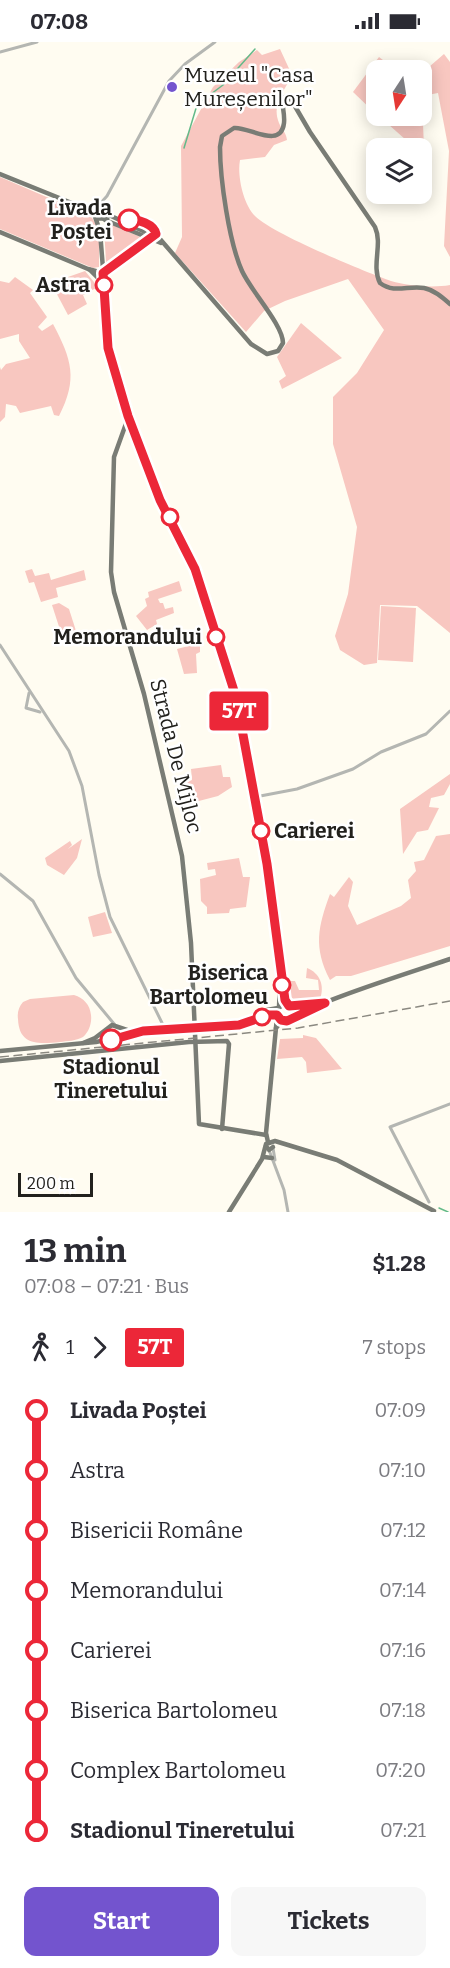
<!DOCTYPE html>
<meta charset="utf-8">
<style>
:root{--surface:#fff;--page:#f7f7f7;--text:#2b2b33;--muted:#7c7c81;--accent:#7354ce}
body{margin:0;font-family:Bitter,serif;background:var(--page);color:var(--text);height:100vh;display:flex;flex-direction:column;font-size:22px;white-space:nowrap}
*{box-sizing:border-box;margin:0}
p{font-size:20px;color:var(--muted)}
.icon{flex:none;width:33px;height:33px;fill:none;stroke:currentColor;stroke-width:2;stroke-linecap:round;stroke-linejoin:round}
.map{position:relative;height:1170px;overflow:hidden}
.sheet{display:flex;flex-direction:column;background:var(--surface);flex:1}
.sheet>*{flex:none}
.badge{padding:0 12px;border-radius:4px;font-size:21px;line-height:39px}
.needle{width:39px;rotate:192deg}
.controls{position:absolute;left:366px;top:18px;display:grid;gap:12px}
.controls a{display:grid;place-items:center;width:66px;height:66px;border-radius:12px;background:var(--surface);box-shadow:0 3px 15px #0003;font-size:30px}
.scale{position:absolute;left:18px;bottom:15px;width:75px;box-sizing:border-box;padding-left:6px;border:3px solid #22211d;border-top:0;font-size:16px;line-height:21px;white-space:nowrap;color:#22211d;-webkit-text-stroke:4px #fff;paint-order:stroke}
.map>.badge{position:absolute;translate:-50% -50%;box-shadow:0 0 0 3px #fff}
.legs{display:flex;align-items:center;gap:9px;height:66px;padding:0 24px;font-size:20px}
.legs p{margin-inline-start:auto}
.overview{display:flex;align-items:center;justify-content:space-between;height:102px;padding:0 24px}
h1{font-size:33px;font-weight:700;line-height:45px}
.cta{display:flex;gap:12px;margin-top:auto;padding:12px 24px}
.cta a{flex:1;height:69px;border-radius:12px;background:var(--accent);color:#fff;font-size:24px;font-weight:700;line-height:69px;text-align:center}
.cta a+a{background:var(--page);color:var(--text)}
ul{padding:0 24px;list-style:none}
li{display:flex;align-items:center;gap:21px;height:60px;font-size:22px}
li i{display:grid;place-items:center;width:9px;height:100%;margin:0 8px;background:currentColor}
li i::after{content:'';width:15px;height:15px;margin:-8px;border:4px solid;border-radius:50%;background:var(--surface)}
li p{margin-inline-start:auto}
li:first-child i{background:linear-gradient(#0000 50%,currentColor 0)}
li:last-child i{background:linear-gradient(currentColor 50%,#0000 0)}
.status{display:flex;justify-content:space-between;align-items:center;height:42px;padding:0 30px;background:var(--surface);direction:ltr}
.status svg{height:16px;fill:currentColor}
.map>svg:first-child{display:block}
</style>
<div class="status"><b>07:08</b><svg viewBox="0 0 49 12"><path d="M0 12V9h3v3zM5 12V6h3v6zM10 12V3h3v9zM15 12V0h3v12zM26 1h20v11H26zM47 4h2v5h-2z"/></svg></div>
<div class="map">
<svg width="450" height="1170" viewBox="0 0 450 1170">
<rect width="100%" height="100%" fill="#fffcf1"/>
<g fill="#f8c7c0">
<path d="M280,7L292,33C285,49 271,61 279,81C282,88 286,90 287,98L274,103L265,115L240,118C237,133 243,162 255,174C273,192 363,229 391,239C408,244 433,246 450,243V591L417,564L380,563L377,621L364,623L340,608L335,594L348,552L357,485L333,402V355L357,331L384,288L348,237L285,259L264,269L246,290L175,211L182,195L181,104L213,45L239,20L257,8L262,13Z"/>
<path d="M444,12L450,20V215L444,204L449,109L438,51L422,54V31Z"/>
<path d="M379,15L396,28H376V72L353,50Z"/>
<path d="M422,56L425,132L422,133V106H415L379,74H422Z"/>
<path d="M0,135L91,174L99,188V225L93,226L0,187Z"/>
<path d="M110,182L145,197L110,223L106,220L104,185Z"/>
<path d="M85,229L98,245L83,253L87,262L68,273L51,241Z"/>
<path d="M15,235L33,248L30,251L47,275L38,285L42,289L53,282C72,318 78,337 59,374L54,373L51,364L20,371L16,364L6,362L5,375L0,380V325L1,328L6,322L30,316L19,299V292L0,297V239L9,241Z"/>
<path d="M301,281L342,316L282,347L279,339L286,334L277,315Z"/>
<path d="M32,527L35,534L49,531L51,538L84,528L86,538L56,546L58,555L41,560L34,540L29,541L25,529Z"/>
<path d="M179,539L182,549L158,557L160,561H163L165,567L173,565L174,571L156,578L157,582L147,588L136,574L147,564L145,557L149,555L148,550Z"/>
<path d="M59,561L69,567L77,592L63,597L52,563Z"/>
<path d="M381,564L416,566L413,620L378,618Z"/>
<path d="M200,601V610L196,612L197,631L184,632L177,607Z"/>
<path d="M221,723L223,735H230L232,745L218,754L195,760L194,751L184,741L192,738L191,727Z"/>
<path d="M450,732V742L444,753L431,756L429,765L439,766L428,788L417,790L403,812L400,767Z"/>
<path d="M450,792V904L351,934H336L330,938C313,905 318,885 330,852L334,855L349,835L353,840L348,864L357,883L401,864L411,856L408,838L416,829L414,820L424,818L436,794Z"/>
<path d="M82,797L77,816L64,833L47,823L45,816L70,799L72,803L68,807Z"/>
<path d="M239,816L243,835H250L246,865L230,867L229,871L207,872V865L201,859L200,837L216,833L215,827L208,828L207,821Z"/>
<path d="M105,870L112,891L93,895L88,875Z"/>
<path d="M307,926C320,931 325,944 320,957L296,960L290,954L291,939H295L299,948H319L318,938L306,936Z"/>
<path d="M74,953C84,956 90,963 91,973C92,981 89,990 83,995C76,999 67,999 60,1000C39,1002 19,1004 18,977C17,970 19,965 23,960L30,957Z"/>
<path d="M303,993L316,996L342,1027L307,1031L306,1020L302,1015L277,1017L280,997L303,996Z"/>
</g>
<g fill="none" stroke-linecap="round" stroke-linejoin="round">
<g stroke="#63ba89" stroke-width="1.5">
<path d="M199,61L223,43L255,7"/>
<path d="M184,106L197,63"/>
<path d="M439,1166L448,1170"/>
</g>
<g stroke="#b4b6b2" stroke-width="3">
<path d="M0,10L37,0"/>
<path d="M98,164L107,154L169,39L185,22L215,0"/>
<path d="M0,603L69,709L82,744L99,833L110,875L165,987"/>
<path d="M29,651L26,666L40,670"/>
<path d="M255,755L297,747L353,727L381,710L426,692L450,669"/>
<path d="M0,832L33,859L76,936L115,983"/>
<path d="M273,1106L275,1118"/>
<path d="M269,1108L284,1148L288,1170"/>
<path d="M429,1160L390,1085L450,1062"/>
</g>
<g stroke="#797c75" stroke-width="4.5">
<path d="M0,132L89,168L95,167"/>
<path d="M109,173L160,197L251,302L267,312L278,309L283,301C283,283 251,249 242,229C229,200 220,137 220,105L222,94L234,86C248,84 281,108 284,81C285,72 282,64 282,56L289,54L310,90L375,185C383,203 371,223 380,241C395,252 408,243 424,246C434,248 442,255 450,262"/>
<path d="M96,176L107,177L109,170L108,166L99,164L94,172L100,189L110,315L128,374L156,448L195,527L235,655L267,821L281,937L287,963"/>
<path d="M105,178L161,201"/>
<path d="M0,190L88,227L103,231"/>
<path d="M90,228L103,241"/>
<path d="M103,231L152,197"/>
<path d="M128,376L114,415L111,530L114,550L144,652L182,814L191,901L199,1082L266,1093"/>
<path d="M289,964L322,961"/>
<path d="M279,965L280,943"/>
<path d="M278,975V966L285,962L293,968L291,976"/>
<path d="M254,977L267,968L278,966"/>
<path d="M276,986C288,968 421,927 450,917"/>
<path d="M83,1001L95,996L112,983L130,989H143L234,983L268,973H277"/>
<path d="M0,1009L96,1000L138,991"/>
<path d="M0,1019L189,1000L227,999L229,1002L222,1087"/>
<path d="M268,1100L266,1091L277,975"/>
<path d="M266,1104L269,1108L273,1105"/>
<path d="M264,1115L272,1116"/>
<path d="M229,1170L262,1117L266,1102L275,1099L337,1118L434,1169"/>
</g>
<path stroke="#8b8981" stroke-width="1.5" stroke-dasharray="9 4.5" stroke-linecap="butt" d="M0,1015L298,986L450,959"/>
</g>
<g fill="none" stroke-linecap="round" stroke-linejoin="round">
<g stroke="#fff" stroke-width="14">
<path id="line-1" d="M111,998L143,989L239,983L268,973H277L281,978L287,979L325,961L289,964L285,958L267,822L236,655L195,527L160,458L128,374L108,306L103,231L156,192C154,182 138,177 129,178"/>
</g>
<use href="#line-1" stroke="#ec2738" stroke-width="9"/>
</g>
<circle fill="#7354ce" stroke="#fff" stroke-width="2" cx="172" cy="45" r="6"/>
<g fill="#fff" stroke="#ec2738" stroke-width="3">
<circle cx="129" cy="178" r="10"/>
<circle cx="104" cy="243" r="8"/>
<circle cx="170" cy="475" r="8"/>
<circle cx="216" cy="595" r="8"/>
<circle cx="261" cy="789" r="8"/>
<circle cx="282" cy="943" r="8"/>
<circle cx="262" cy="975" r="8"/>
<circle cx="111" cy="998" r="10"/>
</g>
<g text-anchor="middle" stroke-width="5" stroke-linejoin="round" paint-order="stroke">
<g font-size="21" fill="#22211d" stroke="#fff" text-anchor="start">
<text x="184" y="40">Muzeul "Casa<tspan x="184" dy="24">Mureșenilor"</tspan></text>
</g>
<g font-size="21" font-weight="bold" fill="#22211d" stroke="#fff" text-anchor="end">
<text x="112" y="173">Livada<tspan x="112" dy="24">Poștei</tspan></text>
<text x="90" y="250">Astra</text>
<text x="202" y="602">Memorandului</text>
<text x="274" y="796" text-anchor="start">Carierei</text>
<text x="268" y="938">Biserica<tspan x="268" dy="24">Bartolomeu</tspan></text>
<text x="111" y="1032" text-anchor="middle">Stadionul<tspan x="111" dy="24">Tineretului</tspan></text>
</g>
<g font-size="21" fill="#22211d" stroke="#fff">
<text transform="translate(176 714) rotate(76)" y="7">Strada De Mijloc</text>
</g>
</g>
</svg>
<div class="controls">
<a><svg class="needle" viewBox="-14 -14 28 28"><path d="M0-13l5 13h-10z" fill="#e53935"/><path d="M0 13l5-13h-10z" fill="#7c7c81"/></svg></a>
<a><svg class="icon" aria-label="layers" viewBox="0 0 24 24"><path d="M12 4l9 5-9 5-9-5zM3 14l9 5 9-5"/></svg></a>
</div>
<div class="scale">200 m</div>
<b class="badge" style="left:239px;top:669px;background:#ec2738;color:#fff">57T</b>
</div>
<section class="sheet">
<div class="overview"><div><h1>13 min</h1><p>07:08 – 07:21 · Bus</p></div><b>$1.28</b></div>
<div class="legs"><svg class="icon" aria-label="walk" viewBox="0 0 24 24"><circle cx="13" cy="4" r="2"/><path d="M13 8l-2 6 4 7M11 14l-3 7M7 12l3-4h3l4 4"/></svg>1<svg class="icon" aria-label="forward" viewBox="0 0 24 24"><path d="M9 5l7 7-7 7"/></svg><b class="badge" style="background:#ec2738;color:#fff">57T</b><p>7 stops</p></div>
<ul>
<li><i style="color:#ec2738"></i><b>Livada Poștei</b><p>07:09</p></li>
<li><i style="color:#ec2738"></i><span>Astra</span><p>07:10</p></li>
<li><i style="color:#ec2738"></i><span>Bisericii Române</span><p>07:12</p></li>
<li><i style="color:#ec2738"></i><span>Memorandului</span><p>07:14</p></li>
<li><i style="color:#ec2738"></i><span>Carierei</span><p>07:16</p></li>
<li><i style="color:#ec2738"></i><span>Biserica Bartolomeu</span><p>07:18</p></li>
<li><i style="color:#ec2738"></i><span>Complex Bartolomeu</span><p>07:20</p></li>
<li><i style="color:#ec2738"></i><b>Stadionul Tineretului</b><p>07:21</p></li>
</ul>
<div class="cta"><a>Start</a><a>Tickets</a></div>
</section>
